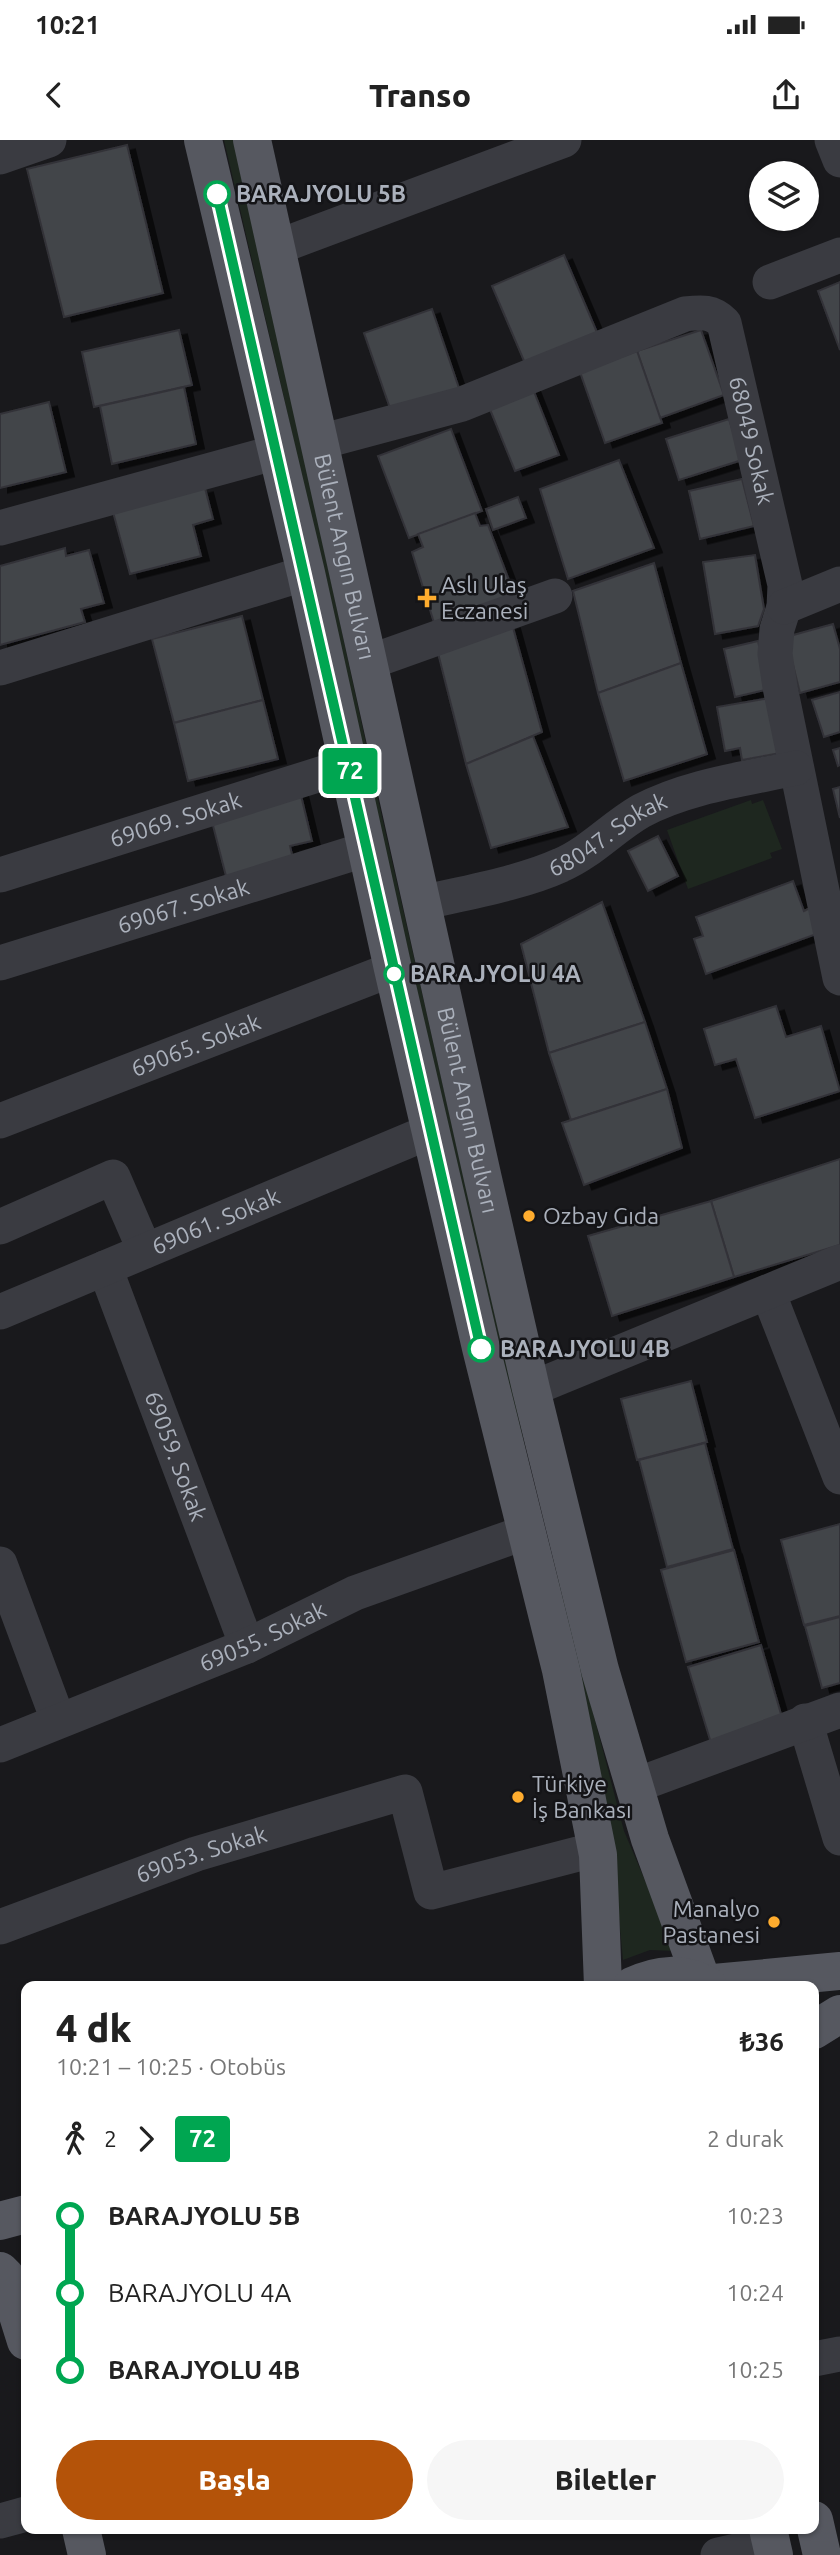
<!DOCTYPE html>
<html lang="tr">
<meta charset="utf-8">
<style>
:root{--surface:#fff;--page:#f6f6f6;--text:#222;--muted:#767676;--accent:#b45309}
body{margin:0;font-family:Ubuntu,sans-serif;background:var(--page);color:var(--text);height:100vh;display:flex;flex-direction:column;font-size:26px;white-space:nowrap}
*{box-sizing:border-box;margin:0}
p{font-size:23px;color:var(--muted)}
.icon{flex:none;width:38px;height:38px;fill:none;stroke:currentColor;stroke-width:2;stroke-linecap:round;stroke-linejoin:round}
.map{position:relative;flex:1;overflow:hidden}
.drawer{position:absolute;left:21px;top:1841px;width:798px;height:553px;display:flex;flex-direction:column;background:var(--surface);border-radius:14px;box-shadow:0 2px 5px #0004}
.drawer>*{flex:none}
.badge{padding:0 14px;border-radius:5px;font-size:24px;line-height:46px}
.fabs{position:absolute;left:749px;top:21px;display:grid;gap:14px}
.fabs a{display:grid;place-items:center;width:70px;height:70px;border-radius:50%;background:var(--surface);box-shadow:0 2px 5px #0004;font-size:35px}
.map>.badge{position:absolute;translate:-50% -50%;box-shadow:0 0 0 4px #fff}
.legs{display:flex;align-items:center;gap:10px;height:77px;padding:0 35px;font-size:23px}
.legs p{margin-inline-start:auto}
.summary{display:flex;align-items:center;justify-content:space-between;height:119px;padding:0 35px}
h1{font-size:38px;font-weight:800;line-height:52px}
.primary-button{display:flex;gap:14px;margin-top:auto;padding:14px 35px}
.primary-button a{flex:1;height:80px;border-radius:42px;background:var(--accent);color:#fff;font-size:28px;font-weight:800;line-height:80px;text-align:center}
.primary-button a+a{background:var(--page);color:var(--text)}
ul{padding:0 35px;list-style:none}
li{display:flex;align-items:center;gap:24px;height:77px;font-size:26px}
li i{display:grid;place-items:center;width:10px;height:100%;margin:0 9px;background:currentColor}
li i::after{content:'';width:18px;height:18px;margin:-9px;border:5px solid;border-radius:50%;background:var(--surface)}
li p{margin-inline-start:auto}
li:first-child i{background:linear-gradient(#0000 50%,currentColor 0)}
li:last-child i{background:linear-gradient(currentColor 50%,#0000 0)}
.status{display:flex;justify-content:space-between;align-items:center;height:49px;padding:0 35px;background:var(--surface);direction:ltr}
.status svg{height:19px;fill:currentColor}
header{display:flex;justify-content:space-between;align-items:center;height:91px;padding:0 35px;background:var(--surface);font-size:32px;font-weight:800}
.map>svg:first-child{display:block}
</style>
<div class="status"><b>10:21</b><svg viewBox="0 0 49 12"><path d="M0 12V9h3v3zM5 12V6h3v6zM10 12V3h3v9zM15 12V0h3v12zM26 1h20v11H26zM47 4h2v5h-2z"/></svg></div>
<header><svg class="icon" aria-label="back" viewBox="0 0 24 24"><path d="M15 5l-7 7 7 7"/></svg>Transo<svg class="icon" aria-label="share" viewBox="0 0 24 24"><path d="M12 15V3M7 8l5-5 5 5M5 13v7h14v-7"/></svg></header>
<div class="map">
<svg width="840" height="2415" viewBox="0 0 840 2415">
<defs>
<filter id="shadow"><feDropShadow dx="8" dy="4.5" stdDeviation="0" flood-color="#0009"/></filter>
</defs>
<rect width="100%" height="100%" fill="#19191c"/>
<g fill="#1e271f">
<path d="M224,0H233L291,256L378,659L536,1355L624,1691L675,1811L650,1810L623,1820L611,1694L530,1356L284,258Z"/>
<path d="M751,660L752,664L763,660L782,709L770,713L772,718L688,749L667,690Z"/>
</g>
<g fill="#434449" stroke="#333338" stroke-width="2" filter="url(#shadow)">
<path d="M127,5L163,153L64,177L27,29Z"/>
<path d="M564,115L599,197L527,228L492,146Z"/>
<path d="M840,142V210L818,151Z"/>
<path d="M432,169L461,254L393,277L364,193Z"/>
<path d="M179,190L192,245L94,267L82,212Z"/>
<path d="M701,190L724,255L660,278L637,211Z"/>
<path d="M637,211L662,283L605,303L580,232Z"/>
<path d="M531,244L559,315L515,331L487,262Z"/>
<path d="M184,247L196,304L112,324L100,266Z"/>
<path d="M49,262L66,332L0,348V274Z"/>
<path d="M729,279L742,320L679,340L666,299Z"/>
<path d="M451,289L482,371L409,398L378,316Z"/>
<path d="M619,320L654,408L568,439L540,349Z"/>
<path d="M742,339L754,386L700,399L689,351Z"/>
<path d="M205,348L213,379L193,385L201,416L130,434L113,372Z"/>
<path d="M518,357L526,378L493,390L486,369Z"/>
<path d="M475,373L480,386L488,385L515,456L435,486L412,412L423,407L418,394Z"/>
<path d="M65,408L66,416L89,410L104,463L81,469L85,482L0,505V426Z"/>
<path d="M755,415L764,469L758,486L715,494L703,422Z"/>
<path d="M654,423L681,523L598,553L573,451Z"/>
<path d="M242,476L263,560L174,583L152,499Z"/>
<path d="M512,484L542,592L466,624L438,513Z"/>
<path d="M833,484L840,509V542L800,553L786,497Z"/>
<path d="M758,501L769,549L735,557L724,509Z"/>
<path d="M681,523L707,614L624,641L598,553Z"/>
<path d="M840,552V592L824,597L812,560Z"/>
<path d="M770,558L780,613L742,620L740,608L725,611L717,567Z"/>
<path d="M263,560L278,619L188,641L174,583Z"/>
<path d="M533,596L568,687L491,708L466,624Z"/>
<path d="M840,608V625L838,626L833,610Z"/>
<path d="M298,643L312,701L290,706L295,727L228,744L208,666Z"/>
<path d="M840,647V678L833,649Z"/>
<path d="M658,696L678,736L648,751L628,711Z"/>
<path d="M793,741L804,771L812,767L822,792L706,834L694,799L703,796L696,777Z"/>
<path d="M602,762L645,882L549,913L521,804Z"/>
<path d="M776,866L786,897L821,886L840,951L755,978L736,919L715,925L704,889Z"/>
<path d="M645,882L667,949L571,980L549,913Z"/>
<path d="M667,949L682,1008L584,1045L562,983Z"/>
<path d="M840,1019V1105L734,1137L711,1061Z"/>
<path d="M711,1061L734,1137L612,1176L588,1096Z"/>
<path d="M691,1241L707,1302L637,1320L621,1259Z"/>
<path d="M705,1303L733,1409L667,1427L639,1320Z"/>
<path d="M840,1384V1476L804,1485L781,1400Z"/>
<path d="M734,1410L759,1502L686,1522L661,1430Z"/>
<path d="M840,1477V1543L822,1548L805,1486Z"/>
<path d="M761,1505L783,1581L711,1603L688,1527Z"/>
</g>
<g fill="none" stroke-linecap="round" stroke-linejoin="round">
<g stroke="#3a3b41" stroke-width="35">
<path d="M832,0L840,20"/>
<path d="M0,17L49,0"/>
<path d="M275,108L564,0"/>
<path d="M770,142L840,115"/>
<path id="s1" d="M320,302L462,264L685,174C702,172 712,171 724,183L785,445L784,467L777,489L775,514L780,547L840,838"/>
<path d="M0,388L277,312"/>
<path d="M784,467L840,444"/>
<path d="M367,523L555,456"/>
<path d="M0,528L306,433"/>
<path id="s2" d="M0,735L349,625"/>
<path id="s3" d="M421,763C464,753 522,743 561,725C591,712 613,687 641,671C688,646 745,639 796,628"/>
<path id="s4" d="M0,823L367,709"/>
<path id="s5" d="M0,981L393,829"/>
<path d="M0,1087L113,1037L145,1111"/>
<path id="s6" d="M105,1128L247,1506"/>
<path d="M768,1152L840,1337"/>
<path id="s7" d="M0,1172L431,991"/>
<path d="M531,1249L840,1122"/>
<path d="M0,1424L58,1580"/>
<path d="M805,1581L840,1698"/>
<path id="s8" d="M0,1605L247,1506L355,1453L526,1392"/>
<path d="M634,1646L840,1570"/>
<path id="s9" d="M0,1787L196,1714L405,1652L431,1752L597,1709"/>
<path d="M814,2219L840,2214"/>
<path d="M0,2381L26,2374"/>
<path d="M718,2415L771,2403"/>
</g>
<g stroke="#565860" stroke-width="38">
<path d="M203,0L306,433L393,829L481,1208L561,1530L598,1715L603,1846"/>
<path id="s10" d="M252,0L483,1039L531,1249L600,1530L650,1699L703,1844"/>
<path d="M703,1844L840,1831"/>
<path d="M632,1846C658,1834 682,1831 708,1846"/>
<path d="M814,1890L840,1874"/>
<path d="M0,2081L26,2074"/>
<path d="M0,2131L6,2137L26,2201"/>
<path d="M814,2380L822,2415"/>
<path d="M81,2389L87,2415"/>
<path d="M768,2389L774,2415"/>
</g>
</g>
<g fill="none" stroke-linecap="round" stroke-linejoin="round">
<g stroke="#fff" stroke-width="16">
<path id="line-1" d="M217,54L481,1209"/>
</g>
<use href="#line-1" stroke="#00a651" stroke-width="10"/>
</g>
<g fill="#fff" stroke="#00a651" stroke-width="3.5">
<circle cx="217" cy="54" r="12"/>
<circle cx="394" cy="834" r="9"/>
<circle cx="481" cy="1209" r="12"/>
</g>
<g fill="#feac2e" stroke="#141417" stroke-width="2.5">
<path d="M423.5 447.5h7v7h7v7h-7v7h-7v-7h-7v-7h7z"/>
<circle cx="529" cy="1076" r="7"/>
<circle cx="518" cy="1657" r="7"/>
<circle cx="774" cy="1782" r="7"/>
</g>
<g text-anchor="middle" stroke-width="5" stroke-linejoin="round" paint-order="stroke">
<g font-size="23" font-weight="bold" fill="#abb1bc" stroke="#141417" text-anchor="start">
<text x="236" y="62">BARAJYOLU 5B</text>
<text x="410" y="842">BARAJYOLU 4A</text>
<text x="500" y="1217">BARAJYOLU 4B</text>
</g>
<g font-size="23" fill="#abb1bc" stroke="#141417">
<text dy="8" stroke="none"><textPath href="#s1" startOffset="550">68049 Sokak</textPath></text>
<text dy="8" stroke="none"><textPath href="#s10" startOffset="427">Bülent Angın Bulvarı</textPath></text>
<text dy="8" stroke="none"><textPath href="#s2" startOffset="184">69069. Sokak</textPath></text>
<text dy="8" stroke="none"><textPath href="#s3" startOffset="201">68047. Sokak</textPath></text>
<text dy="8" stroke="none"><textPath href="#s4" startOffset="192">69067. Sokak</textPath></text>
<text dy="8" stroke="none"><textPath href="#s5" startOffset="210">69065. Sokak</textPath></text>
<text dy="8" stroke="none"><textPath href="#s10" startOffset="994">Bülent Angın Bulvarı</textPath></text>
<text dy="8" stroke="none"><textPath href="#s7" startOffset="234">69061. Sokak</textPath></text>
<text dy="8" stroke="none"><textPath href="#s6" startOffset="201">69059. Sokak</textPath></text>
<text dy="8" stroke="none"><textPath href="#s8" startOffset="284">69055. Sokak</textPath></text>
<text dy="8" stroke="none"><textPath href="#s9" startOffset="214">69053. Sokak</textPath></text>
</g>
<g font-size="23" fill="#abb1bc" stroke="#141417" text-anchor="start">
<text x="441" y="453">Aslı Ulaş<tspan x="441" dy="26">Eczanesi</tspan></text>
<text x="543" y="1084">Ozbay Gıda</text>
<text x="532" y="1652">Türkiye<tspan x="532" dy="26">İş Bankası</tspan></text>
<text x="760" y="1777" text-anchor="end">Manalyo<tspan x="760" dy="26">Pastanesi</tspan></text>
</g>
</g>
</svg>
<div class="fabs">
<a><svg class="icon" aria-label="layers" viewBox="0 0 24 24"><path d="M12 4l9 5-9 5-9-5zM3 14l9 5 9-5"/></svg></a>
</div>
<b class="badge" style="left:350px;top:631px;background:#00a651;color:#fff">72</b>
<section class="drawer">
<div class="summary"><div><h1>4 dk</h1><p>10:21 – 10:25 · Otobüs</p></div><b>₺36</b></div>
<div class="legs"><svg class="icon" aria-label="walk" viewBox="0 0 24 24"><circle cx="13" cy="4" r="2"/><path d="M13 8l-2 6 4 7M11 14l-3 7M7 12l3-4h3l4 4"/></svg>2<svg class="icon" aria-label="forward" viewBox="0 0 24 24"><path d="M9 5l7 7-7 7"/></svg><b class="badge" style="background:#00a651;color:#fff">72</b><p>2 durak</p></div>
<ul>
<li><i style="color:#00a651"></i><b>BARAJYOLU 5B</b><p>10:23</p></li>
<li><i style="color:#00a651"></i><span>BARAJYOLU 4A</span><p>10:24</p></li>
<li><i style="color:#00a651"></i><b>BARAJYOLU 4B</b><p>10:25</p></li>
</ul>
<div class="primary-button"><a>Başla</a><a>Biletler</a></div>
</section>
</div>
